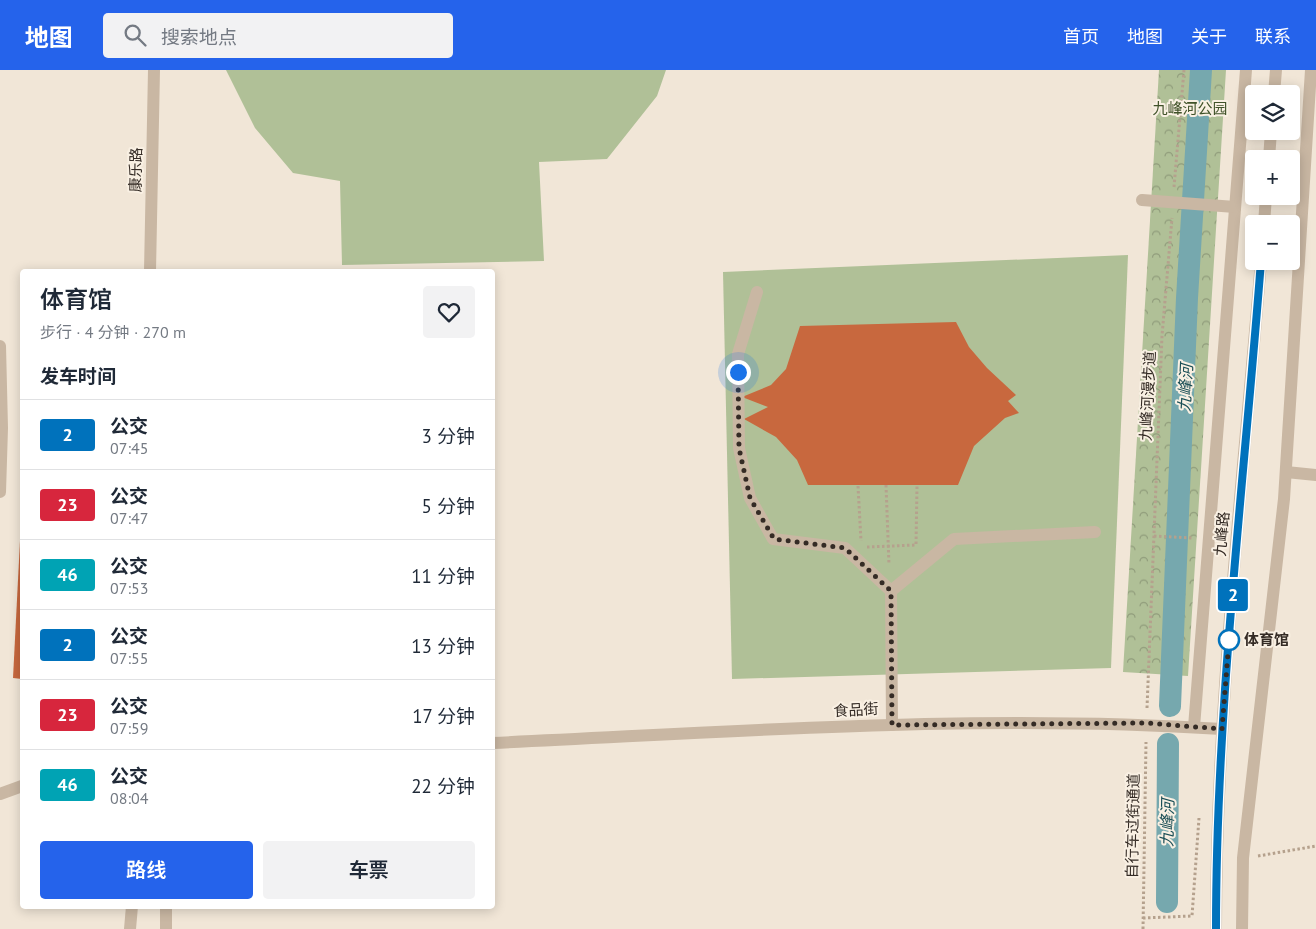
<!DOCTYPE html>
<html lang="zh">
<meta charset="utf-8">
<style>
:root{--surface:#fff;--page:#f2f2f3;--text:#1f2937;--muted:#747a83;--line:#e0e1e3;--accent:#2563eb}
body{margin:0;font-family:"PT Sans","Noto Sans SC",sans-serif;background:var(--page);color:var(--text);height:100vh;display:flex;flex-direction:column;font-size:19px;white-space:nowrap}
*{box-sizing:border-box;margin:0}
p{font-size:16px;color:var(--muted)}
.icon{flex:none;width:28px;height:28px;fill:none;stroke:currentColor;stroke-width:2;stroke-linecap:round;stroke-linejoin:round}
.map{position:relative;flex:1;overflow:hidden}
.panel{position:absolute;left:20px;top:199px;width:475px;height:640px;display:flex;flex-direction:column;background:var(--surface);border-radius:5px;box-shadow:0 2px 12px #0003}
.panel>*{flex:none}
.badge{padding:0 10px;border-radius:4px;font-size:18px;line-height:32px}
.controls{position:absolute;left:1245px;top:15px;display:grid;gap:10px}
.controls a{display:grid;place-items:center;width:55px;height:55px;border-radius:5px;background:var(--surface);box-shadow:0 2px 12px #0003;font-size:25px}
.you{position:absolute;width:25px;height:25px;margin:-12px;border:4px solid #fff;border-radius:50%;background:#1a73e8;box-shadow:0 0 0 8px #1a73e833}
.map>.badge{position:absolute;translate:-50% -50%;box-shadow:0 0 0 2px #fff}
h2{padding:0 20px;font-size:19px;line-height:45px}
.round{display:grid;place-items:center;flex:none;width:52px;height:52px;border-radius:5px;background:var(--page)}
.head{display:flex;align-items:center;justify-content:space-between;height:85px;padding:0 20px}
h1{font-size:24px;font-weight:600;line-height:38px}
.button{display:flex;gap:10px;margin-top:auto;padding:10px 20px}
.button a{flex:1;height:58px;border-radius:5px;background:var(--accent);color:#fff;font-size:20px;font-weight:600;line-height:58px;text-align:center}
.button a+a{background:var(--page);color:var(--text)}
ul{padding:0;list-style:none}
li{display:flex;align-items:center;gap:15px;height:70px;padding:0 20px;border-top:1px solid var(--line)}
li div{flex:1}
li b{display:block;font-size:19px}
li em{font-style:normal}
li .badge{min-width:55px;font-weight:700;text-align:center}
header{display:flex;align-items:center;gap:30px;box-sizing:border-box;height:70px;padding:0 25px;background:var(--accent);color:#fff}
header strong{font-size:24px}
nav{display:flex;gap:28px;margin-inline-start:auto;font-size:18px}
.search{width:350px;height:45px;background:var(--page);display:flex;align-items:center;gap:12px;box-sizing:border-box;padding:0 18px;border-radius:5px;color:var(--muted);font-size:19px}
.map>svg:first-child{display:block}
</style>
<header>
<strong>地图</strong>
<div class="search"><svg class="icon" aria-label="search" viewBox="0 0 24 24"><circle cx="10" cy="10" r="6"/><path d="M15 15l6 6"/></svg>搜索地点</div>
<nav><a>首页</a><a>地图</a><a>关于</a><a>联系</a></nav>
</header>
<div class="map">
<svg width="1316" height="859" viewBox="0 0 1316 859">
<defs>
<pattern id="park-crowns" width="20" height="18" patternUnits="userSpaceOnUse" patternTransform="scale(1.25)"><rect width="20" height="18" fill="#b0c097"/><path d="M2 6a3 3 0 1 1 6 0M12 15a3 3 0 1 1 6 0" fill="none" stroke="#909c7b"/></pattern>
</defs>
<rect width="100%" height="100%" fill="#f1e6d7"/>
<g fill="#b0c097">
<path d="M226,0H666L657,26L607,89L539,92L544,191L342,195L340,111L293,103L255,58Z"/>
<path d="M1128,185L1111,598L732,609L723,202Z"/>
</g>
<path fill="url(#park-crowns)" d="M1159,0H1226L1188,606L1123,602Z"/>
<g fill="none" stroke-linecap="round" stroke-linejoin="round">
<g stroke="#76a8ae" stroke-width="22">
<path d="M1170,636L1187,228L1201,0"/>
<path d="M1167,832L1168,674"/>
</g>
</g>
<g fill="#c8683e">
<path d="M956,252L969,277L987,298L1016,325L1008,331L1019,343L1005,348L974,376L958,415H808L797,390L776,367L744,349L768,337L742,327L771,315L786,299L800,256Z"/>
<path d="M21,451H22V609L13,608Z"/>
</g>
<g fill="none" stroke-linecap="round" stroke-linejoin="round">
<g stroke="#b5a18d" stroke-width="3" stroke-dasharray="2.5 2.5" stroke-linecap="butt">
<path d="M1174,117L1184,0"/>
<path d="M886,415L889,495"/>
<path d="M858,416L861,471"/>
<path d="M1154,466L1193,468"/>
<path d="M867,477L916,475L917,416"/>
<path d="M1147,638L1162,266L1172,148"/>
<path d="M1258,786L1316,776"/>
<path d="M1143,848L1192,846L1199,748"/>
<path d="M1143,859L1146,672"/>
</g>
<g stroke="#c9b7a3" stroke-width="12">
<path d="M757,222L738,284L739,378L750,428L773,469L845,478L891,521"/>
<path d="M1286,402L1316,405"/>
<path d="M892,655L891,521L954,469L1095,462"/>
<path d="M1194,657L1246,0"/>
<path d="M1242,859L1243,788L1284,429L1311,0"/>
</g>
<g stroke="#c9b7a3" stroke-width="12">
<path d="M1142,130L1235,137"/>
<path d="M0,276L2,358L0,422"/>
</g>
<g stroke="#c9b7a3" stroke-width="12">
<path d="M1274,24L1276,0"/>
<path d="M1269,89L1271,61"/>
<path d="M1264,154L1266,126"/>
<path d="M150,201L154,0"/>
<path d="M492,673C735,662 979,643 1222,659"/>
<path d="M0,724L22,716"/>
<path d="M130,859L132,836"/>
<path d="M166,859V836"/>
<path d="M1216,859C1216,636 1243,413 1261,191"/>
</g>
</g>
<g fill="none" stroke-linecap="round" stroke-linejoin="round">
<g stroke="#fff" stroke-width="11">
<path id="line" d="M1216,859C1216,636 1244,414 1261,191"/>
</g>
<use href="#line" stroke="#0072bc" stroke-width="8"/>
<path stroke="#342b25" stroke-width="5" stroke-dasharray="0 9" d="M738,302L739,378L750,428L774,469L845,478L891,521L892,655L1147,653L1222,659L1229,570"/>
</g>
<circle fill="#fff" stroke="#0072bc" stroke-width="2.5" cx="1229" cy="570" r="10"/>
<g text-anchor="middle" stroke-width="4" stroke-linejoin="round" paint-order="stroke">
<g font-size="15" fill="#405229" stroke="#f9f0e3">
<text x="1190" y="44">九峰河公园</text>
</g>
<g font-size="15" fill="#342b25" stroke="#f9f0e3">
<text transform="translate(136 100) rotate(-89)" y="5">康乐路</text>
<text transform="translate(1148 326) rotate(-87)" y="5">九峰河漫步道</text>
<text transform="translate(1222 464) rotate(-85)" y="5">九峰路</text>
<text transform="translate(856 640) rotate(-3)" y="5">食品街</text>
<text transform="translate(1133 756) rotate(-89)" y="5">自行车过街通道</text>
</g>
<g font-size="15" font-weight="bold" fill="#342b25" stroke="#f9f0e3" text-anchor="start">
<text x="1244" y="575">体育馆</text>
</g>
<g font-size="16" font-style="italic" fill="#1a4e56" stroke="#f9f0e3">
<text transform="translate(1185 318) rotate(-87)" y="6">九峰河</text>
<text transform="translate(1167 753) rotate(-89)" y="6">九峰河</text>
</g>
</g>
</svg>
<div class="controls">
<a><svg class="icon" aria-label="layers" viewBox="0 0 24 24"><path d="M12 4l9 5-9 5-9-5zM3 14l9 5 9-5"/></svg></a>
<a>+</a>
<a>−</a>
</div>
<div class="you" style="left:738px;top:302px"></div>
<b class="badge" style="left:1233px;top:525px;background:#0072bc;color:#fff">2</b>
<section class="panel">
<div class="head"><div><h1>体育馆</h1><p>步行 · 4 分钟 · 270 m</p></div><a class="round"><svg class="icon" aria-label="heart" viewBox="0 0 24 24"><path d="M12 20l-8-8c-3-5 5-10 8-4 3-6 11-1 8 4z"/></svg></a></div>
<h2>发车时间</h2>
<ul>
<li><span class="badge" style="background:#0072bc;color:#fff">2</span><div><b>公交</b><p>07:45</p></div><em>3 分钟</em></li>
<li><span class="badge" style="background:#d7263d;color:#fff">23</span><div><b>公交</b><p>07:47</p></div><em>5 分钟</em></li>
<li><span class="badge" style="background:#00a3b4;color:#fff">46</span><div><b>公交</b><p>07:53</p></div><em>11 分钟</em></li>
<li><span class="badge" style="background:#0072bc;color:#fff">2</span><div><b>公交</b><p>07:55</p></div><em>13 分钟</em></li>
<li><span class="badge" style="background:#d7263d;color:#fff">23</span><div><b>公交</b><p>07:59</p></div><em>17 分钟</em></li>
<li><span class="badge" style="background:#00a3b4;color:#fff">46</span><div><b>公交</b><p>08:04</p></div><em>22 分钟</em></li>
</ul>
<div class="button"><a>路线</a><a>车票</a></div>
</section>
</div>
